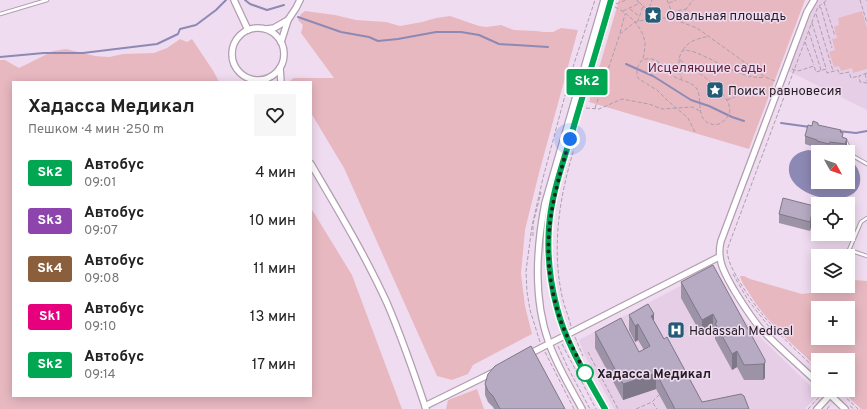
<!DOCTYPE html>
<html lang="ru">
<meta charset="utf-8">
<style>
:root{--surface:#fff;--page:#f6f6f6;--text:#222;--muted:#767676}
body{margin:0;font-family:Overpass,sans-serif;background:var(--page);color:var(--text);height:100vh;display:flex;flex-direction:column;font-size:15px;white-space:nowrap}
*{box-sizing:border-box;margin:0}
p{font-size:13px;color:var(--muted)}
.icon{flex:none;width:22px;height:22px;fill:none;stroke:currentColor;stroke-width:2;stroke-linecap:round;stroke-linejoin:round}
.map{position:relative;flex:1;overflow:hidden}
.side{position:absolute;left:12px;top:81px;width:300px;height:316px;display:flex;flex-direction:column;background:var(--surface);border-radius:0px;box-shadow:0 2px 10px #0003}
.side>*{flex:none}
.badge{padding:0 8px;border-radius:3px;font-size:14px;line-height:26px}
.needle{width:26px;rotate:130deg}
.fabs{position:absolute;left:811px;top:145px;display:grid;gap:8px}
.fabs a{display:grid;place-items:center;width:44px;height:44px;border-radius:0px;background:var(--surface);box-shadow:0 2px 10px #0003;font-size:20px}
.you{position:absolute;width:20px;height:20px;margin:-10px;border:3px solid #fff;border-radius:50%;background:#1a73e8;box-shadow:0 0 0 6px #1a73e833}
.map>.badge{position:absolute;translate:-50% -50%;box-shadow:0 0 0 2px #fff}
.round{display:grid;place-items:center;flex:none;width:42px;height:42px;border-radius:0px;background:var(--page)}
.overview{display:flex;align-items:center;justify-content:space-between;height:68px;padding:0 16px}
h1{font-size:19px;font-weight:700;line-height:30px}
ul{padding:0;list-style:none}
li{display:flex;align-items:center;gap:12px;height:48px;padding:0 16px}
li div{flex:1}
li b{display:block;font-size:15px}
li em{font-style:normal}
li .badge{min-width:44px;font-weight:700;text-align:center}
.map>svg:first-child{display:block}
</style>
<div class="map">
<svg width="867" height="409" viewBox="0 0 867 409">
<rect width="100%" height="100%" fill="#f0dcf0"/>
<g fill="#e7cee7">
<path d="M818,0H867V110L788,71L811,9Z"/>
<path d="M712,269L744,319L763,340L819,394L805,409H614L584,354L579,340Z"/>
</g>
<g fill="#e8b8c1" fill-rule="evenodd">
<path d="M619,0H805L749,149L589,102Z"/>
<path d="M305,11L335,15L356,20L386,22L400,26L422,22L436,18L450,16L479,26L486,27L501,25L514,30L536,31L544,32H553L561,28L578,30L539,173L525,230L521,274L525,306L532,334L473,365L468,374L452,380L437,376L344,168L311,113V82H288L294,78H334L301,33L303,25L298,20L301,14Z"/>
<path d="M862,11L867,28V69L853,73L852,68L841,71L839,66L834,67L829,52L835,50L832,39L837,38L834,27L839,25L838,18Z"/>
<path d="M180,39L187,42L192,39L214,72L219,82H13V396H311V208L352,275L402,409H0V60H5L19,68L53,51L66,49L95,56L109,57L123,54L154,53L167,48Z"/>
<path d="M740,276H744L750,279L802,294L810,293L833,286H848V282L853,280L867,281V409H861L841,390H848V360H818V368C793,345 767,323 749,293C746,288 741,282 740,276ZM818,308H848V338H818Z"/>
<path d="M477,389L484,409H446L448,400Z"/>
</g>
<path fill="#8d89b5" d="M808,150L826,152H818V182H848V159C854,162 859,169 860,176C865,214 785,200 789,167C790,157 798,152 808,150Z"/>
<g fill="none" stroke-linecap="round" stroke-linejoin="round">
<g stroke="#8d89b5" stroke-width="2">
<path d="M245,0L250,4L267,10L284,5"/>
<path d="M298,17L341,32L369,37L378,41L398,39L436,32H461L479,35L499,44L548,47"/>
<path d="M0,57L44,53H83L157,44L178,34L180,29L196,25L216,10L226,0"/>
<path d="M626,64L653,76L691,100L709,106L732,117L744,121"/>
<path d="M781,123L810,127"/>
<path d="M838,131L856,133L867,131"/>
</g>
<g stroke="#b19eb0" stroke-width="4.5">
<g id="lane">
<path d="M0,14L47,0"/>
<path d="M845,140L853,156L867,164"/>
<path d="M867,218L861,222L849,250L867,256"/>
</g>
</g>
<g stroke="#b19eb0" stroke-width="8">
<g id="street">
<path d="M234,0L248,30"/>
<path d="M814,0L807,12L721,241C716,260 725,274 734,290C742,303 750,316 760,328C778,347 799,365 818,383"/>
<circle cx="258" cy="54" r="26"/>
<path d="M267,29L274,28L288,20"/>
<path d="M281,42L288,20L296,8L300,0"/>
<path d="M280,68L281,82"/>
<path d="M311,164C338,210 365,255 387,303C402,338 414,373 426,409"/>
<path d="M529,354L719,257"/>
<path d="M825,390L845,409"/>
<path d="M425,406L494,372"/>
<path d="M582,409C570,387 557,366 549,343C533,299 536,249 545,203L604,0"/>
<path d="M605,409C587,377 566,344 557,308C550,281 545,252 549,224C553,190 564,157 574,125C587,83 600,42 611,0"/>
<path d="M817,409L830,395"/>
</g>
</g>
<g stroke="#ad9ead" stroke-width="1" stroke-dasharray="4 2" stroke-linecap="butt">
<path d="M637,0L639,3"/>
<path d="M667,0L675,20"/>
<path d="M860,0L867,23"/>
<path d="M867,0V1"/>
<path d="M824,2L835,36"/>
<path d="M669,3L676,0"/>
<path d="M616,4L626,0"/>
<path d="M643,6L648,10"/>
<path d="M615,7C629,14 643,27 645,43C645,48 644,54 643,59"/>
<path d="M819,7L821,8L832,48"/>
<path d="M630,9L639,16"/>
<path d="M623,11L640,3L643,6L638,21"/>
<path d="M672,12L686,9"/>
<path d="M816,14L833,71"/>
<path d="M645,19L652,0"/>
<path d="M678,20L693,0"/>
<path d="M812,23L826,68"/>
<path d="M809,32L821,70"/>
<path d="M620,33L625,14"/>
<path d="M805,42L814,65"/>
<path d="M683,50C689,40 698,39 709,36"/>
<path d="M679,59V72L682,79"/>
<path d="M792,69L798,71L814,66L816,72L826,69L827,73L838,70L839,74L849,72L851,78L859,76"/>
<path d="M867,73L859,76L860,82L867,83"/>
<path d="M865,74L867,81"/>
<path d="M727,100L739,95"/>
<path d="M586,108L599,109L622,99L649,104L662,109L692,107L700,111"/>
<path d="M595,108L620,34L635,22L645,20L656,18H670L697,28L765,77L775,81"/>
<path d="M695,132L688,118L668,101L657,90L639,79L637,76V68L641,61C644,59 649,58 652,59C661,61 666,72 673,76C680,81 692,81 697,89C703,100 695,119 711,124C714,125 719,125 722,122C750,104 694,69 681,61L679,58L682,51C697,45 738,82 765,77"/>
<path d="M533,236V224L541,192"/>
<path d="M733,274L748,300L774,333"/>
<path d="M571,326C568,315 563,303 561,291C552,243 560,195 574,149"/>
<path d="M575,337L583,356"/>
<path d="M540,342L530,310L527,292L526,271L532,226L543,178L571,73L595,0"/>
<path d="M562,344L596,409"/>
<path d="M558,346L568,368L590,409"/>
<path d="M545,352L574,409"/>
<path d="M588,352L618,409"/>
<path d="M818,371C788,343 762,319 741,284C734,272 728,263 727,250L815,14L818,7L827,0"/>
<path d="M838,390L858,409"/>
<path d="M653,403L657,409"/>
<path d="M850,406L854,409"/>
<path d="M636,409L652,402L659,395"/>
<path d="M808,409L821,395"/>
<path d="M827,409L831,404"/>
</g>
<use href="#lane" stroke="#fff" stroke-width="2.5"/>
<use href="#street" stroke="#fff" stroke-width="5.5"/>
</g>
<g fill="#9d93a7">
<path d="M818,125L841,133L847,147L845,152L830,150L829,152H827L817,149V148L805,144V136L812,126Z"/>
<path d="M779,214H814L810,231L779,223Z"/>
<path d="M831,234H841V235L837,238L834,237Z"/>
<path d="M681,282L765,360V378L763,380H744L737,367L732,370L715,339V332L713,329L702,336L681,298Z"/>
<path d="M629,315L654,321L664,339L702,402L749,409H667L656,389L623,400L595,348V332L639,352L644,350L638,340L635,342L629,330Z"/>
<path d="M485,384L565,409H494L493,407L488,402L485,395Z"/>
</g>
<g fill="#7f7888">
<path d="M847,139V147L845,152V144Z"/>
<path d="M814,206V214L810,231V222Z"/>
<path d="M837,234H841V235L837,238Z"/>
<path d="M654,314V330L651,316Z"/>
<path d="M713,314V329L702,336V320Z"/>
<path d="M638,324V340L635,342V326Z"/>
<path d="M737,351V367L732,370V354Z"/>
<path d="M765,360V378L763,380V364Z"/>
<path d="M656,373V389L623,400V384Z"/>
</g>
<g fill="#b6abc2" stroke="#7f7888">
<path d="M813,121L818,123V125L841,130L840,132L843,133L842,137L847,139L845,144L830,142L829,144L817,141V140L805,136L808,125L812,126Z"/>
<path d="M783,198L814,206L810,222L779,214Z"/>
<path d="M713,265L765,360V363L763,364L744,365L737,351L732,354L715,323L717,322L713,314L702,320L681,282Z"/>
<path d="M648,304L654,314L651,316L664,339L667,337L702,402L741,394L744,396L749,409H674V407L656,373L623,384L595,332L621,318L639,352L650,346L638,324L635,326L629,315Z"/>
<path d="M531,346L565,409H500L493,396L488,391L485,384L488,374L495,366Z"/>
</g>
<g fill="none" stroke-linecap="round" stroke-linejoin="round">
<g stroke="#fff" stroke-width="9">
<path id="line" d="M605,409C587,377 566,344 557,308C550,282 547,255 549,227C551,196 562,166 571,136C584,91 598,46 611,0"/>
</g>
<use href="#line" stroke="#00a651" stroke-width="6"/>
<path stroke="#241d24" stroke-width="4" stroke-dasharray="0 7.2" d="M570,139C552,200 539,245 557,309C563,332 576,353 585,373"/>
</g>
<defs>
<g id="sight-square" transform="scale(0.9)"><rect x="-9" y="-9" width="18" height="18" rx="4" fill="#245c76" stroke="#f0dcf0"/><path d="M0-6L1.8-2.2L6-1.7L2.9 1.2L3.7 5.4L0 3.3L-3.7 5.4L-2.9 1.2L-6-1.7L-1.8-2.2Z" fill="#fff"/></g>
<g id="hospital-square" transform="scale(0.9)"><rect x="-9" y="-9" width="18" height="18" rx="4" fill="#245c76" stroke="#f0dcf0"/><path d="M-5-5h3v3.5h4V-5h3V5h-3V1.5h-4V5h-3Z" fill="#fff"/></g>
</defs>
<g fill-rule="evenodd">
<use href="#sight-square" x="653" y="15"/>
<use href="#sight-square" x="715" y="90"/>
<use href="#hospital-square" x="676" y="330"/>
</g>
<circle fill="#fff" stroke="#00a651" stroke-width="2" cx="585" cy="373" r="8"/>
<g text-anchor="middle" stroke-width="3" stroke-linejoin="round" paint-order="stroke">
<g font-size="13" fill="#241d24" stroke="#f0dcf0" text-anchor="start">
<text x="666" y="20">Овальная площадь</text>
<text x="728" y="95">Поиск равновесия</text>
<text x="689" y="335">Hadassah Medical</text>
</g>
<g font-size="13" fill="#642336" stroke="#f0dcf0">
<text x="707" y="72">Исцеляющие сады</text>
</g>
<g font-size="13" font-weight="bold" fill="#241d24" stroke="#f0dcf0" text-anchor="start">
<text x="597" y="378">Хадасса Медикал</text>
</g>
</g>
</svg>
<div class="fabs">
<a><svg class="needle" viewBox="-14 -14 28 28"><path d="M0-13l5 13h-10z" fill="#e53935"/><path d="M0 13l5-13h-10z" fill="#767676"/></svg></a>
<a><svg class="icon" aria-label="locate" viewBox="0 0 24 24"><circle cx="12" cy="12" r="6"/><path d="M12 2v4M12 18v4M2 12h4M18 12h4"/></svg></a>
<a><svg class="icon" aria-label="layers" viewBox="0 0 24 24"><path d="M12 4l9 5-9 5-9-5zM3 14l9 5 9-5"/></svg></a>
<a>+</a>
<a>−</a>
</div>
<div class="you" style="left:570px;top:139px"></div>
<b class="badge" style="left:587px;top:82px;background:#00a651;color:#fff">Sk2</b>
<section class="side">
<div class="overview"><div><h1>Хадасса Медикал</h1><p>Пешком · 4 мин · 250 m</p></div><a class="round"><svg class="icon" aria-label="heart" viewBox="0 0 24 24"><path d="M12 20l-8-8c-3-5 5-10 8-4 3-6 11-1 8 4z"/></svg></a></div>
<ul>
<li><span class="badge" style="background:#00a651;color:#fff">Sk2</span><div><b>Автобус</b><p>09:01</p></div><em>4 мин</em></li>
<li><span class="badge" style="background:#8e44ad;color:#fff">Sk3</span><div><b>Автобус</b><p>09:07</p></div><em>10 мин</em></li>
<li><span class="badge" style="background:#8b5e3c;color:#fff">Sk4</span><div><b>Автобус</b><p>09:08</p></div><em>11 мин</em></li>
<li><span class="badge" style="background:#e6007e;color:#fff">Sk1</span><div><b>Автобус</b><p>09:10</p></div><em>13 мин</em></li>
<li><span class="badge" style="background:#00a651;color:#fff">Sk2</span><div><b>Автобус</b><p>09:14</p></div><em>17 мин</em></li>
</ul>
</section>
</div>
